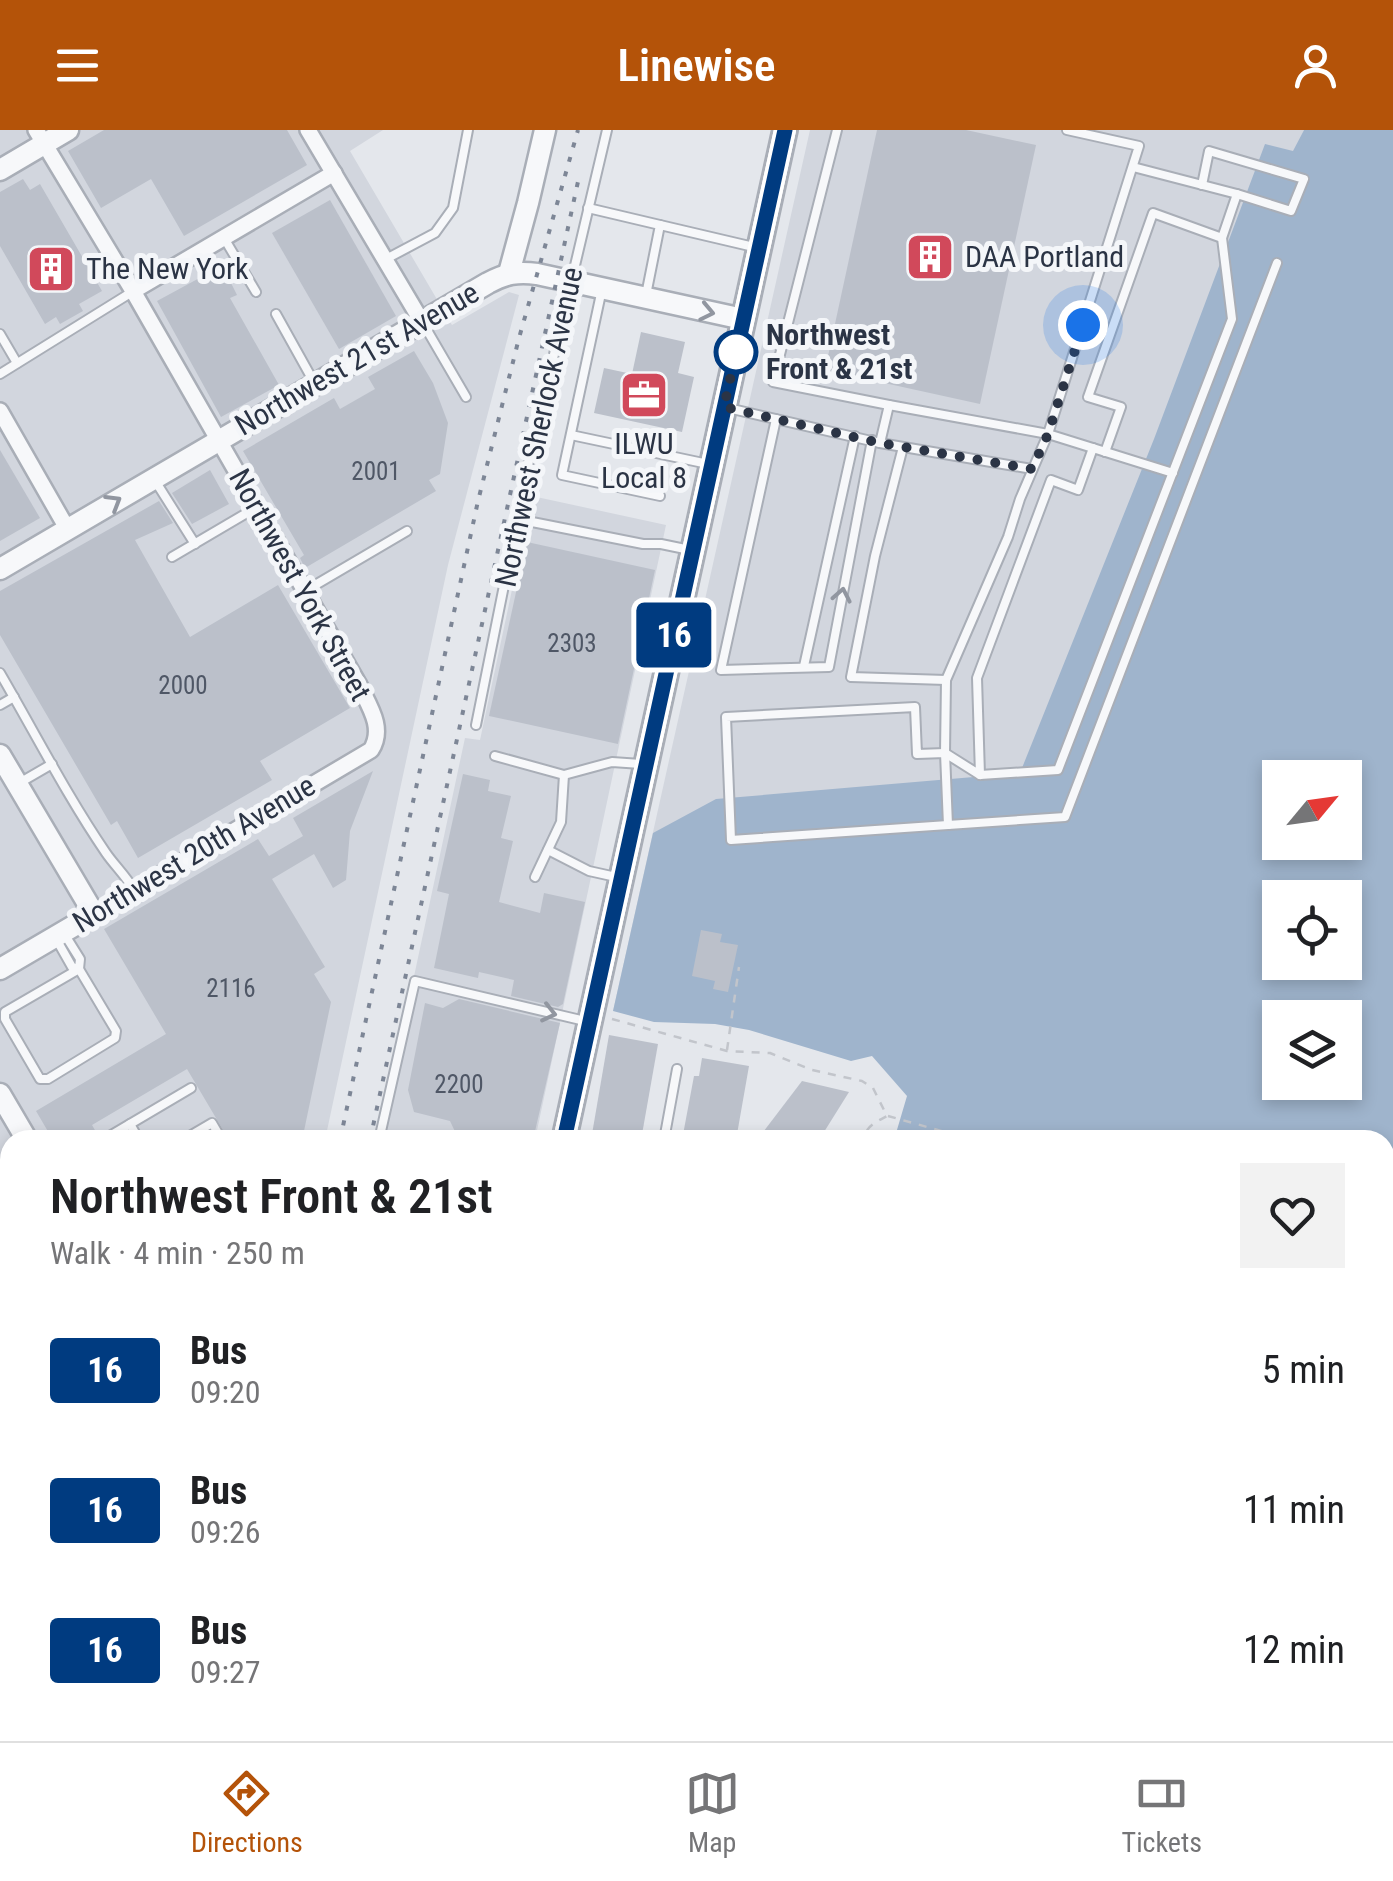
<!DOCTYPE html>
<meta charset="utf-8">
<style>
:root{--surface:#fff;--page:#f2f2f2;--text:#202124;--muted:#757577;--line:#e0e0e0;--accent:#b45309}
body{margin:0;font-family:"Roboto Condensed",sans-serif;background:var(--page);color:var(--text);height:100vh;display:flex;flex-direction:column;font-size:38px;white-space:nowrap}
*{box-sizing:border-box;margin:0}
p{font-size:32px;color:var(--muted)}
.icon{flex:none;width:55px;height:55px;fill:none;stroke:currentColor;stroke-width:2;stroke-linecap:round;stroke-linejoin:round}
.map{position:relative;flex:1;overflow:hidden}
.details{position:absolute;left:0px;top:1000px;width:1395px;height:612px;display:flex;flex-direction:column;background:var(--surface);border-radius:30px 30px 0 0;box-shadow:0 5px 15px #0003}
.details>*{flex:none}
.badge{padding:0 20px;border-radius:8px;font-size:35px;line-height:65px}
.needle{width:65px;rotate:61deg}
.fabs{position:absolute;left:1262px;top:630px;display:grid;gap:20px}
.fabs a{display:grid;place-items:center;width:100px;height:100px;border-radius:0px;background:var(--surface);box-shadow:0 5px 15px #0003;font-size:50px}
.you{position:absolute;width:50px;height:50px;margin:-25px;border:8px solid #fff;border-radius:50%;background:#1a73e8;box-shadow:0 0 0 15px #1a73e833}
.map>.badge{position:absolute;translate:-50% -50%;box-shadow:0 0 0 5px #fff}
.round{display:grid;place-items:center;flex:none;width:105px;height:105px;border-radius:0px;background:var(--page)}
.headline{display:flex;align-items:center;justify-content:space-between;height:170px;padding:0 50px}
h1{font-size:48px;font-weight:600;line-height:75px}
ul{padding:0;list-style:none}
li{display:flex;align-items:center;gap:30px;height:140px;padding:0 50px}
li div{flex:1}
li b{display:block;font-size:38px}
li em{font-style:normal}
li .badge{min-width:110px;font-weight:700;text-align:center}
header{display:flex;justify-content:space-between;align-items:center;height:130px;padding:0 50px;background:var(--accent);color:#fff;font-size:45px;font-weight:600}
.menu{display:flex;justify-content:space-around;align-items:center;height:140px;border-top:2px solid var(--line);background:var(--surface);font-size:28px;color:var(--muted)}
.menu a{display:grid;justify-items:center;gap:5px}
.menu .active{color:var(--accent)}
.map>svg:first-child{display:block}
</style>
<header><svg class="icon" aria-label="menu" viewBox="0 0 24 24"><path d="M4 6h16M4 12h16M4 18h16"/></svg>Linewise<svg class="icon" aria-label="person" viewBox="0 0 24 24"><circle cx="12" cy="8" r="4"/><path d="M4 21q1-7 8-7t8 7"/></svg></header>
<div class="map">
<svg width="1393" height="1611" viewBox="0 0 1393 1611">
<rect width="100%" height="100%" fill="#e4e7ec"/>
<g fill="#d2d6de">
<path d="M0,0H383L350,21L452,195L509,162L519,165L448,435L325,1010H10V1602L27,1603L13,1611L0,1610Z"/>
<path d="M810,0H1304L1294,21L1071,707L613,881Z"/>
<path d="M532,366L666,395L535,1010H379L465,608L480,610Z"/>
<path d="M284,1603V1602L420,1603L419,1611H284Z"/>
</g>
<path fill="#9fb4cc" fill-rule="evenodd" d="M1304,0H1393V1611H703L706,1602H1385V1010H894L907,966L872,926L851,931L749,900L715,894L654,892L613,881L653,703L716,669L1020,643L1154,309L1265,14L1293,21ZM1280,648H1345V712H1280ZM1280,768H1345V832H1280ZM1280,888H1345V952H1280Z"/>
<g fill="#bbc0ca">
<path d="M104,0H287L307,35L184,106L151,49L101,78L68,21Z"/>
<path d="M877,0H966L1036,15L980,274L825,240Z"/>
<path d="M23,49L30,60L40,54L102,161L79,174L83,181L60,194L56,187L45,194L0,116V62Z"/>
<path d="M330,70L396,186L339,219L272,103Z"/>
<path d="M229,132L236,143L228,147L237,165L230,168L279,255L221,287L157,171Z"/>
<path d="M641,202L685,212L678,243L694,247L682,302L594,283L604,238L632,244Z"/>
<path d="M414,221L433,253L448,293L440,344L429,350L436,361L305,438L300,428L304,425L243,321L334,268L340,279L375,259L368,247Z"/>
<path d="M0,320L40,388L0,411Z"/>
<path d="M210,340L229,374L192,394L172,363Z"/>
<path d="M159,371L173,393L135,410L190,507L278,455L350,578L260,631L272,650L138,728L117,691L111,695L0,505V461Z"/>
<path d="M527,412L655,440L618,614L489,586Z"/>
<path d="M373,641L350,701L346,750L333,758L314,724L272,749L325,837L314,844L331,872L304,1001L288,1010H229L187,939L92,995L96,1002L83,1010H53L36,981L166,904L104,799L258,709L269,726L303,706L293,688Z"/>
<path d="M463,644L490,650L488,661L511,666L501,708L513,711L499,772L540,783L544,763L585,772L563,874L558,877L511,866L514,850L479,842L478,848L434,838L449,764L437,761Z"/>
<path d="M701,800L722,804L720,812L738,815L728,862L713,859L715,851L692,846Z"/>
<path d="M459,869L560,893L533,1010H459L450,991L414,982L408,960L425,873L443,878Z"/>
<path d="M609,905L658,914L641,1010H591Z"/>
<path d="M702,928L749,936L736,1010H682L694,946H699Z"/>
<path d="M802,951L849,962L819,1010H757Z"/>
</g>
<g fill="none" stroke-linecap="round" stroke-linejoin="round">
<g stroke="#a9aeb7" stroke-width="12">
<g id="service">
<path d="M837,0L773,252L889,275L880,313"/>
<path d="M1067,0L1139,16L1048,304L1020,369L1008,407L946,550L945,623L948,695L1065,687L1277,133"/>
<path d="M1133,37L1237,64"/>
<path d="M588,78L660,95L646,165"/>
<path d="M660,95L758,118"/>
<path d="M224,108L256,162"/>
<path d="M386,129L435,103L453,78L468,0"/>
<path d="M602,159L562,345L660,366"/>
<path d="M276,184L315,254"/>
<path d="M424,195L466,267"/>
<path d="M0,204L17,233"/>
<path d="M0,244L132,162"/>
<path d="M889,275L1048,304L1173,343"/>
<path d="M728,278L880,313L1032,339"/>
<path d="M776,289L721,540L829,537L872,310"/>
<path d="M571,305L708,334"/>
<path d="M903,317L875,426L851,547L946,550"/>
<path d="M1105,322L1121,277L1088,267L1153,83L1222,108L1237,64L1291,81L1304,49L1209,21L1202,55"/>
<path d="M154,349L195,414"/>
<path d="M517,389L643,414H661L690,420"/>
<path d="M172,427L257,377"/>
<path d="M305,461L407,401"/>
<path d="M804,536L855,306"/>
<path d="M0,543C35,603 67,666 106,723C115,736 126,746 134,760"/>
<path d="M0,575L14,567"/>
<path d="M476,595L530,326L607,0"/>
<path d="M495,626L564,645L612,632L641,634"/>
<path d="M980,645L1058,640L1232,189L1222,108"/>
<path d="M21,652L52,634"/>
<path d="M948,695L731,710L726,587L915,577L917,624L945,623L980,645L977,548L1051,350L1078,360L1093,318"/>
<path d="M548,720L589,741L616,747"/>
<path d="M535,747L561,692L564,645"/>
<path d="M55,807L72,837L79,839L80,829L65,805"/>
<path d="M79,839L116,901L115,908L48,949H40L5,889V882Z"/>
<path d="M130,994L139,1010"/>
<path d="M103,1010L191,958"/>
<path d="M183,1010L212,993L222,1010"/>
<path d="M379,1010L415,851L585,891"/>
<path d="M664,1010L677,939"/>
<path d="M141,1602L145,1611"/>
</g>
</g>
<g stroke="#a9aeb7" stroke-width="20">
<g id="minor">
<path d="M36,0L133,161L359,555C369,576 385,598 371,620L94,784"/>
<path d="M308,0L422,192"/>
<path d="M133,161L334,43"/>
<path d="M0,281L68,400"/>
<path d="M0,1305L10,1322"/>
<path d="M553,1611L554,1602"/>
</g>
</g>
<g stroke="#a9aeb7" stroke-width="25">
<g id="tertiary">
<path d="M0,40L68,0"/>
<path d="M509,143L528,73L545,0"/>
<path d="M0,439L488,153C505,144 517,141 537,144L743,189"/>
<path d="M0,625L94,784L0,839"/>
<path d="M0,964L27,1010"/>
<path d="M0,1238L10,1232"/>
<path d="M0,1433L10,1427"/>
<path d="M47,1611L61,1602"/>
</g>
</g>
<g stroke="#a9aeb7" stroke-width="28">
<g id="secondary">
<path d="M564,1010L785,0"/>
<path d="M449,1611L451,1602"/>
</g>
</g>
<g stroke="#c2c5cb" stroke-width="2.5" stroke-dasharray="8 8" stroke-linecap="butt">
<path d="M612,889L727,921L770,923L812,940L862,951L873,958L887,986C876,992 865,996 864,1010"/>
<path d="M727,920L739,837"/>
<path d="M888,986L952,1004L950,1010"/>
<path d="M689,1611L691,1602"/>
</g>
<use href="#service" stroke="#f7f8fa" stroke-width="8"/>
<use href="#minor" stroke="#f7f8fa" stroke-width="15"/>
<use href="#tertiary" stroke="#f7f8fa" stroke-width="20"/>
<use href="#secondary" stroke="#fff" stroke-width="22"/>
<g stroke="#7d8696" stroke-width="4" stroke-dasharray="5 10" stroke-linecap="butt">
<path d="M340,1010L478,371L519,208L578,0"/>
<path d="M370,1010L579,47"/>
<path d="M255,1602V1611"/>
<path d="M272,1602V1611"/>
</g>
</g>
<defs><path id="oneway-chevron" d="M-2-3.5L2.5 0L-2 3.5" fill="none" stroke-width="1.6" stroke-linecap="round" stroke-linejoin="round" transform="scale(2.5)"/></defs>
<g stroke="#9196a0">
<use href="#oneway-chevron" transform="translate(707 182) rotate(12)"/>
<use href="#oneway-chevron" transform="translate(114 372) rotate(-31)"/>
<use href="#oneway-chevron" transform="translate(842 465) rotate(-79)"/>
<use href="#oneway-chevron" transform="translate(549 883) rotate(13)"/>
</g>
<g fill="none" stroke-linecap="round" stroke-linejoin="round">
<g stroke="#fff" stroke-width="22">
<path id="line" d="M564,1010L785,0"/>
</g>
<use href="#line" stroke="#003b80" stroke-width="15"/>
<path stroke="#2b3445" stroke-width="10" stroke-dasharray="0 18" d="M736,222L739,209L724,277L880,313L1032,339L1048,304L1083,195"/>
</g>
<defs>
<g id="building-square" transform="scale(2.5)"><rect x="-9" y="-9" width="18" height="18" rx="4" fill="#d1495b" stroke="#f4f6f9"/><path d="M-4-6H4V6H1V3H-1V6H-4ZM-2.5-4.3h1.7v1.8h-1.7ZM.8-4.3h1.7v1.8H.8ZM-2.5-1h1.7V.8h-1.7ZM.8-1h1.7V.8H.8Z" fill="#fff"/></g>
<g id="office-square" transform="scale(2.5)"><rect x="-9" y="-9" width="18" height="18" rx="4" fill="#d1495b" stroke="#f4f6f9"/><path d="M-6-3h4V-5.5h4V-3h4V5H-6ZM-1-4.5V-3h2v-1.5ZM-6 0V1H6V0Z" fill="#fff"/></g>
</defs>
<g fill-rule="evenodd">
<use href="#building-square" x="930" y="127"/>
<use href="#building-square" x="51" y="139"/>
<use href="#office-square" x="644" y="265"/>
</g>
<circle fill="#fff" stroke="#003b80" stroke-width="5" cx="736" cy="222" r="20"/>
<g text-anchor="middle" stroke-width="10" stroke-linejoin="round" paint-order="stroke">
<g font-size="25" fill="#4f5766">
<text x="376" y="350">2001</text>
<text x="572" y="522">2303</text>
<text x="183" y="564">2000</text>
<text x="231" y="867">2116</text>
<text x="459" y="963">2200</text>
</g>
<g font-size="30" fill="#2b3445" stroke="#f4f6f9" text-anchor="start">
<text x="965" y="137">DAA Portland</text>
<text x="86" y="149">The New York</text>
<text x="644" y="324" text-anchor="middle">ILWU<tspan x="644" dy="34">Local 8</tspan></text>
</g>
<g font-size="30" font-weight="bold" fill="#2b3445" stroke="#f4f6f9" text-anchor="start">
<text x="766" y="215">Northwest<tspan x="766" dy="34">Front &amp; 21st</tspan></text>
</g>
<g font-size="30" fill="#2b3445" stroke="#f4f6f9">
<text transform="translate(357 229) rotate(-30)" y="10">Northwest 21st Avenue</text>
<text transform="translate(539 297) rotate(-78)" y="10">Northwest Sherlock Avenue</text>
<text transform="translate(300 455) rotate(61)" y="10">Northwest York Street</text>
<text transform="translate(194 724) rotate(-31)" y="10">Northwest 20th Avenue</text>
</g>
</g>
</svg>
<div class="fabs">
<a><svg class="needle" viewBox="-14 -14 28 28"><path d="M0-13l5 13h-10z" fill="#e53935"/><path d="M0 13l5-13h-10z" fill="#757577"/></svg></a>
<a><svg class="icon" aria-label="locate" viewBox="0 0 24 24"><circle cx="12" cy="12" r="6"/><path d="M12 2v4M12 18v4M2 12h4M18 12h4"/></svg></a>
<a><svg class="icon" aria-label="layers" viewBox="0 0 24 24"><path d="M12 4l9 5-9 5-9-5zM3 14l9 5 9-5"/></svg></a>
</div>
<div class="you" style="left:1083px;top:195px"></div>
<b class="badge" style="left:674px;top:505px;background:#003b80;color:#fff">16</b>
<section class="details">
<div class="headline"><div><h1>Northwest Front &amp; 21st</h1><p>Walk · 4 min · 250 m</p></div><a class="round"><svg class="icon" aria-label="heart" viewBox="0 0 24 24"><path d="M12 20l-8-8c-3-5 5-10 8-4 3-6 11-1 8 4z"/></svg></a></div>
<ul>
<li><span class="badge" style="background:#003b80;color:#fff">16</span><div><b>Bus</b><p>09:20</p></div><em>5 min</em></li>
<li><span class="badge" style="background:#003b80;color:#fff">16</span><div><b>Bus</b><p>09:26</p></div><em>11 min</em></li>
<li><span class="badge" style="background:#003b80;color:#fff">16</span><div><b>Bus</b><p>09:27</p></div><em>12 min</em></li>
</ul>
</section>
</div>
<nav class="menu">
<a class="active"><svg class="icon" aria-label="directions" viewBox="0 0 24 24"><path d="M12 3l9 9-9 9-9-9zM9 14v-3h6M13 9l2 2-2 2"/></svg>Directions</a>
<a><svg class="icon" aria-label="map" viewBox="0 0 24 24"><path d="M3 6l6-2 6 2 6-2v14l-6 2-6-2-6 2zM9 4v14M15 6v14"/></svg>Map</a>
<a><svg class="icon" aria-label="tickets" viewBox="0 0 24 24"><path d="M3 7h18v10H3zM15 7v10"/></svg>Tickets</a>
</nav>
